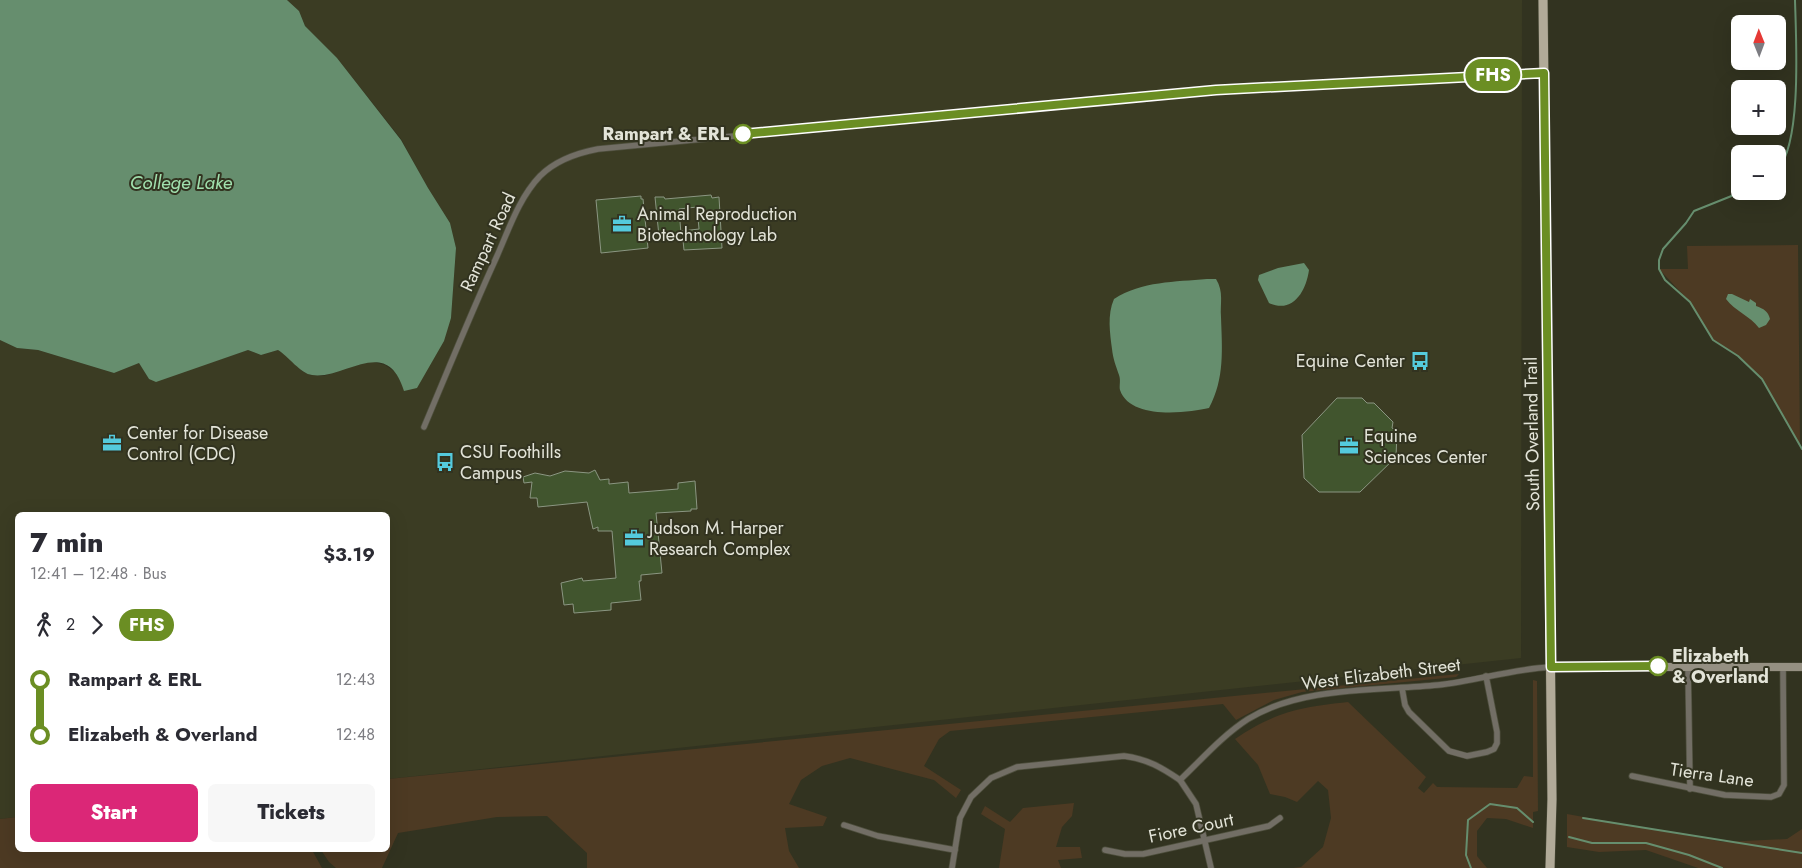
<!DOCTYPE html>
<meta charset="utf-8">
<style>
:root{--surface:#fff;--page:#f7f7f7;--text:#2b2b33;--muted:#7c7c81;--accent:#db2777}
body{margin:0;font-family:Jost,sans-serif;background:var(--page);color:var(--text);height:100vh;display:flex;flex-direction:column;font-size:19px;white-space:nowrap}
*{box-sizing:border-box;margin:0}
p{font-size:16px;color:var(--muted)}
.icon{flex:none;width:28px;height:28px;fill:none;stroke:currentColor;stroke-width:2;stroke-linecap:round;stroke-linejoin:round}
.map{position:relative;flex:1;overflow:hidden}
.side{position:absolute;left:15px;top:512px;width:375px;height:340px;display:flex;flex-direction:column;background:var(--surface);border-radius:8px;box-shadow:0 5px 20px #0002}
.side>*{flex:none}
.badge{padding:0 10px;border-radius:16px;font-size:18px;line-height:32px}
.needle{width:32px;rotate:359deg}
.fabs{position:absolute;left:1731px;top:15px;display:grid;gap:10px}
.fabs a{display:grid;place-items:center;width:55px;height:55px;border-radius:8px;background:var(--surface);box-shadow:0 5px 20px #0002;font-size:25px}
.map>.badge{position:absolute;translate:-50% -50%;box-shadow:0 0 0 2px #fff}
.legs{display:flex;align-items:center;gap:8px;height:55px;padding:0 15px;font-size:16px}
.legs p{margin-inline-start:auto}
.head{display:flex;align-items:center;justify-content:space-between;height:85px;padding:0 15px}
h1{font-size:28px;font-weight:800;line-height:38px}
.cta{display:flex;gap:10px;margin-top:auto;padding:10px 15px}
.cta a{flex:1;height:58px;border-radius:8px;background:var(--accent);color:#fff;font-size:20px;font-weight:800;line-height:58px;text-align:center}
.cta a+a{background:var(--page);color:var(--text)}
ul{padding:0 15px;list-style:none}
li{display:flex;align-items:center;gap:18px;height:55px;font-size:19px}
li i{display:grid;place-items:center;width:8px;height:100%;margin:0 6px;background:currentColor}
li i::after{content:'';width:12px;height:12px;margin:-6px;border:4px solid;border-radius:50%;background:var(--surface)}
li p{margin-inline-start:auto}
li:first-child i{background:linear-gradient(#0000 50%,currentColor 0)}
li:last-child i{background:linear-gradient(currentColor 50%,#0000 0)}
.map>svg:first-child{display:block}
</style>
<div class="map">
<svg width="1802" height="868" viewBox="0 0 1802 868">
<rect width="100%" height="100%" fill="#323320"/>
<path fill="#3b3c23" d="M287,0H1522L1521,658L388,779V515H18L17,817L0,819V340L17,348L38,350L114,373L139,363L149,379L200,366L248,350L261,355L278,350L287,356L302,371L310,375L324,376L370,361L385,365L395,372L402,381L417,388L451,318L456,248L450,223L428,188L401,139L337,58L305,26L299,11Z"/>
<g fill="#4d3a23">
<path d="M1798,245L1800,445L1762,379L1739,356L1713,340L1690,302L1659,269H1688L1687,246Z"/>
<path d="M1459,674L1456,677L1302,692L1274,700L1236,720L1223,704L950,731L939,739L924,766L961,790L956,798L934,780L850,758L822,766L801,780L789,804L827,817L823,826L785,828L789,851L799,868H587V853L547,816L497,817L398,833L382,868H336L329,862L321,850H388V779Z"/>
<path d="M1533,680L1537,681L1538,811L1533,812V828L1506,819L1487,818L1477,831V856L1487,868H1293L1301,867L1323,847L1331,818L1328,790L1318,781L1297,802L1285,797L1270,794L1258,765L1235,739C1275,712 1300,707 1348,702L1426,777L1418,788L1424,793L1433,783L1437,787L1517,788L1524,776L1533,777Z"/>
<path d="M1074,803L1072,816L1062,827L1056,847H1080L1082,858L1058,860L1061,868H999L1005,829L981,814L985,806L1010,822L1023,808Z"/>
<path d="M1567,814L1724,842L1787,839L1802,829V868H1698L1646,850L1599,852L1567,847Z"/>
<path d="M17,817L18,850H312L322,868H0V819Z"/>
</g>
<g fill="#668e6e">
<path d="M0,0H287L299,11L305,26L337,58L401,140L428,188L450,223L456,248L451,318L444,341L417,388L404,391C387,334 345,380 312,375C301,374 288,356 278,350L261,355L248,350L156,382L149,379L139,363L114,373L38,350L17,348L0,340Z"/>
<path d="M1304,263L1309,270C1306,291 1293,314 1269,303L1258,280L1259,275L1278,268Z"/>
<path d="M1207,279H1216C1224,292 1220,303 1221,317C1222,349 1225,378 1209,408C1187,413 1130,420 1120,390C1119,386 1121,380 1119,375C1116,366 1113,359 1112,349C1110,333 1107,315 1114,299C1142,281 1175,282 1207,279Z"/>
<path d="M1728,294H1732L1749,302L1750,299L1756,303V306C1764,309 1768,311 1770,319L1766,325L1759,328C1750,316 1735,311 1726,299Z"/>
</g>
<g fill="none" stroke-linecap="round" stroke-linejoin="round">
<g stroke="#668e6e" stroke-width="2">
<path d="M1778,169C1802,142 1796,39 1795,0"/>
<path d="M1744,191L1694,211L1686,223L1663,249L1659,260V269L1665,280L1690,302L1713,340L1738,356L1762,379L1802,449"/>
<path d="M1583,818L1802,853"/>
<path d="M1569,837L1592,843H1646L1689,855L1722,868"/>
<path d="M1471,868L1466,855L1468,820L1490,804L1517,808L1533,822"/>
</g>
</g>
<g fill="#41552e" stroke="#8b9682">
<path d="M711,195L712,198L719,197L722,248L684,250L682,231L699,229L697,207L679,209L681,234L659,236L655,197H664L665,199Z"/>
<path d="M641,196V199H643L648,248L601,253L596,200Z"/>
<path d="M1337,398H1362L1367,403H1374L1393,422L1392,428L1397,431L1396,457L1360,492H1319L1304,478L1302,435Z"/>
<path d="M595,470L600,480L609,479V484L628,482L629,493L678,489V483L695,481L697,509H691V511L656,513L662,573L641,575V581H639L641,600L611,603V610L574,613L573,604L564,605L561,583L582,578L583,581L616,578L612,531H598V527L593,529L587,502L538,507L537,498H530L532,482L524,483L523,477L535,473L550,476L565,471L589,473Z"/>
</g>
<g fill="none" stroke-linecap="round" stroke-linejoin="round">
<g stroke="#4e4f3d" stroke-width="7">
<g id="minor">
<path d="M424,427C448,370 471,313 497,256C509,229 519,198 540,176C556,160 577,153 598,149L1216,90L1543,73"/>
<path d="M1688,666L1690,789"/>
<path d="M1402,688L1405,705L1409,712L1449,751L1467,756L1487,752L1494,749L1497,743V732L1486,676"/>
<path d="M1632,776L1725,795L1771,797L1779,794L1784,785L1783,667"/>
<path d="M1180,780L1196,804L1211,868"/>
<path d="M844,825L878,836L955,850"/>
<path d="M1105,850L1125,854H1143L1269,826L1280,818"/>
<path d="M952,868L960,818L971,797L991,778L1017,767L1124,756C1147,759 1161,767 1180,780C1202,759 1223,735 1248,719C1302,686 1377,691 1438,685C1476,681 1512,669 1551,667"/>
</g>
</g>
<g stroke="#4e4f3d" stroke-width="9">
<path id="secondary" d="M1551,667H1802"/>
</g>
<g stroke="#4e4f3d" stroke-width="10">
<path id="primary" d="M1543,0L1552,799L1550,868"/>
</g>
<use href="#minor" stroke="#726e65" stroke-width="5.5"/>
<use href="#secondary" stroke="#959082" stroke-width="8"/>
<use href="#primary" stroke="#b1aa98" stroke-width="9"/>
</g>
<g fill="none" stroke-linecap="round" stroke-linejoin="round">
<g stroke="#fff" stroke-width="11">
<path id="line-1" d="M743,134L1216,90L1544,73L1551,667L1658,666"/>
</g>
<use href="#line-1" stroke="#6b8e23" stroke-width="8"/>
</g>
<defs>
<g id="office-bare" transform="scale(1.5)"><path d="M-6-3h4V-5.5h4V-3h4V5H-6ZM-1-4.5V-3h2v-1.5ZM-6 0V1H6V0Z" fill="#54cadd" stroke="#323320" stroke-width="2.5" paint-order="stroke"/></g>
<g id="bus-bare" transform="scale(1.5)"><path d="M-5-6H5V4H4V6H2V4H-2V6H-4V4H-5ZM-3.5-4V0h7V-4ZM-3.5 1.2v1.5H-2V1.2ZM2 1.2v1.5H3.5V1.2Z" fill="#54cadd" stroke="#323320" stroke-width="2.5" paint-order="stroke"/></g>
</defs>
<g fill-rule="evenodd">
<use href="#office-bare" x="622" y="224"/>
<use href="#bus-bare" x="1420" y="361"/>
<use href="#office-bare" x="112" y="443"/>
<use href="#office-bare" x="1349" y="446"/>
<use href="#bus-bare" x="445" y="462"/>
<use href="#office-bare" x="634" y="538"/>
</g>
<g fill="#fff" stroke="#6b8e23" stroke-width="2.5">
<circle cx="743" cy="134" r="9"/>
<circle cx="1658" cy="666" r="9"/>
</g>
<g text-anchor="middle" stroke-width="4" stroke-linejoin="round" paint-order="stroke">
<g font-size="18" font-weight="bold" fill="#e3e4d8" stroke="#323320" text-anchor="end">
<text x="729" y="140">Rampart &amp; ERL</text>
<text x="1672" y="662" text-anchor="start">Elizabeth<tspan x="1672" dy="21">&amp; Overland</tspan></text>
</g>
<g font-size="18" fill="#e3e4d8" stroke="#323320" text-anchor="start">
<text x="637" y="220">Animal Reproduction<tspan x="637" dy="21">Biotechnology Lab</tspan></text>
<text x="1405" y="367" text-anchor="end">Equine Center</text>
<text x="127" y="439">Center for Disease<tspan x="127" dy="21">Control (CDC)</tspan></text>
<text x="1364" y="442">Equine<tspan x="1364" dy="21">Sciences Center</tspan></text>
<text x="460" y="458">CSU Foothills<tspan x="460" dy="21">Campus</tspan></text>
<text x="649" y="534">Judson M. Harper<tspan x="649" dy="21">Research Complex</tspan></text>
</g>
<g font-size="18" fill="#e3e4d8" stroke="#323320">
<text transform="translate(488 242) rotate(-65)" y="6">Rampart Road</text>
<text transform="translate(1532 434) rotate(-91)" y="6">South Overland Trail</text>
<text transform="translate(1381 674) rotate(-7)" y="6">West Elizabeth Street</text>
<text transform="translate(1712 775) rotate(8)" y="6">Tierra Lane</text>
<text transform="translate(1191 828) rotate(-12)" y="6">Fiore Court</text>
</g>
<g font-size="19" font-style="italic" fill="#a1e1ae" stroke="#323320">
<text x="181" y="189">College Lake</text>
</g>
</g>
</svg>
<div class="fabs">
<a><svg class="needle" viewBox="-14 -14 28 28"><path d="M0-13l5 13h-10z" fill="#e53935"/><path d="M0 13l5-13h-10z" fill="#7c7c81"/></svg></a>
<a>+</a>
<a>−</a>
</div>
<b class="badge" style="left:1493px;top:75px;background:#6b8e23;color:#fff">FHS</b>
<section class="side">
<div class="head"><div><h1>7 min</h1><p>12:41 – 12:48 · Bus</p></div><b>$3.19</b></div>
<div class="legs"><svg class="icon" aria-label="walk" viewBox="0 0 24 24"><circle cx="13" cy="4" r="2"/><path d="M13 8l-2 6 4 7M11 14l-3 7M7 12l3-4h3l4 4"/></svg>2<svg class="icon" aria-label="forward" viewBox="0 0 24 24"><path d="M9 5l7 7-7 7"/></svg><b class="badge" style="background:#6b8e23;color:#fff">FHS</b></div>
<ul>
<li><i style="color:#6b8e23"></i><b>Rampart &amp; ERL</b><p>12:43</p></li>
<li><i style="color:#6b8e23"></i><b>Elizabeth &amp; Overland</b><p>12:48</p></li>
</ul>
<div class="cta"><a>Start</a><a>Tickets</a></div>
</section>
</div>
